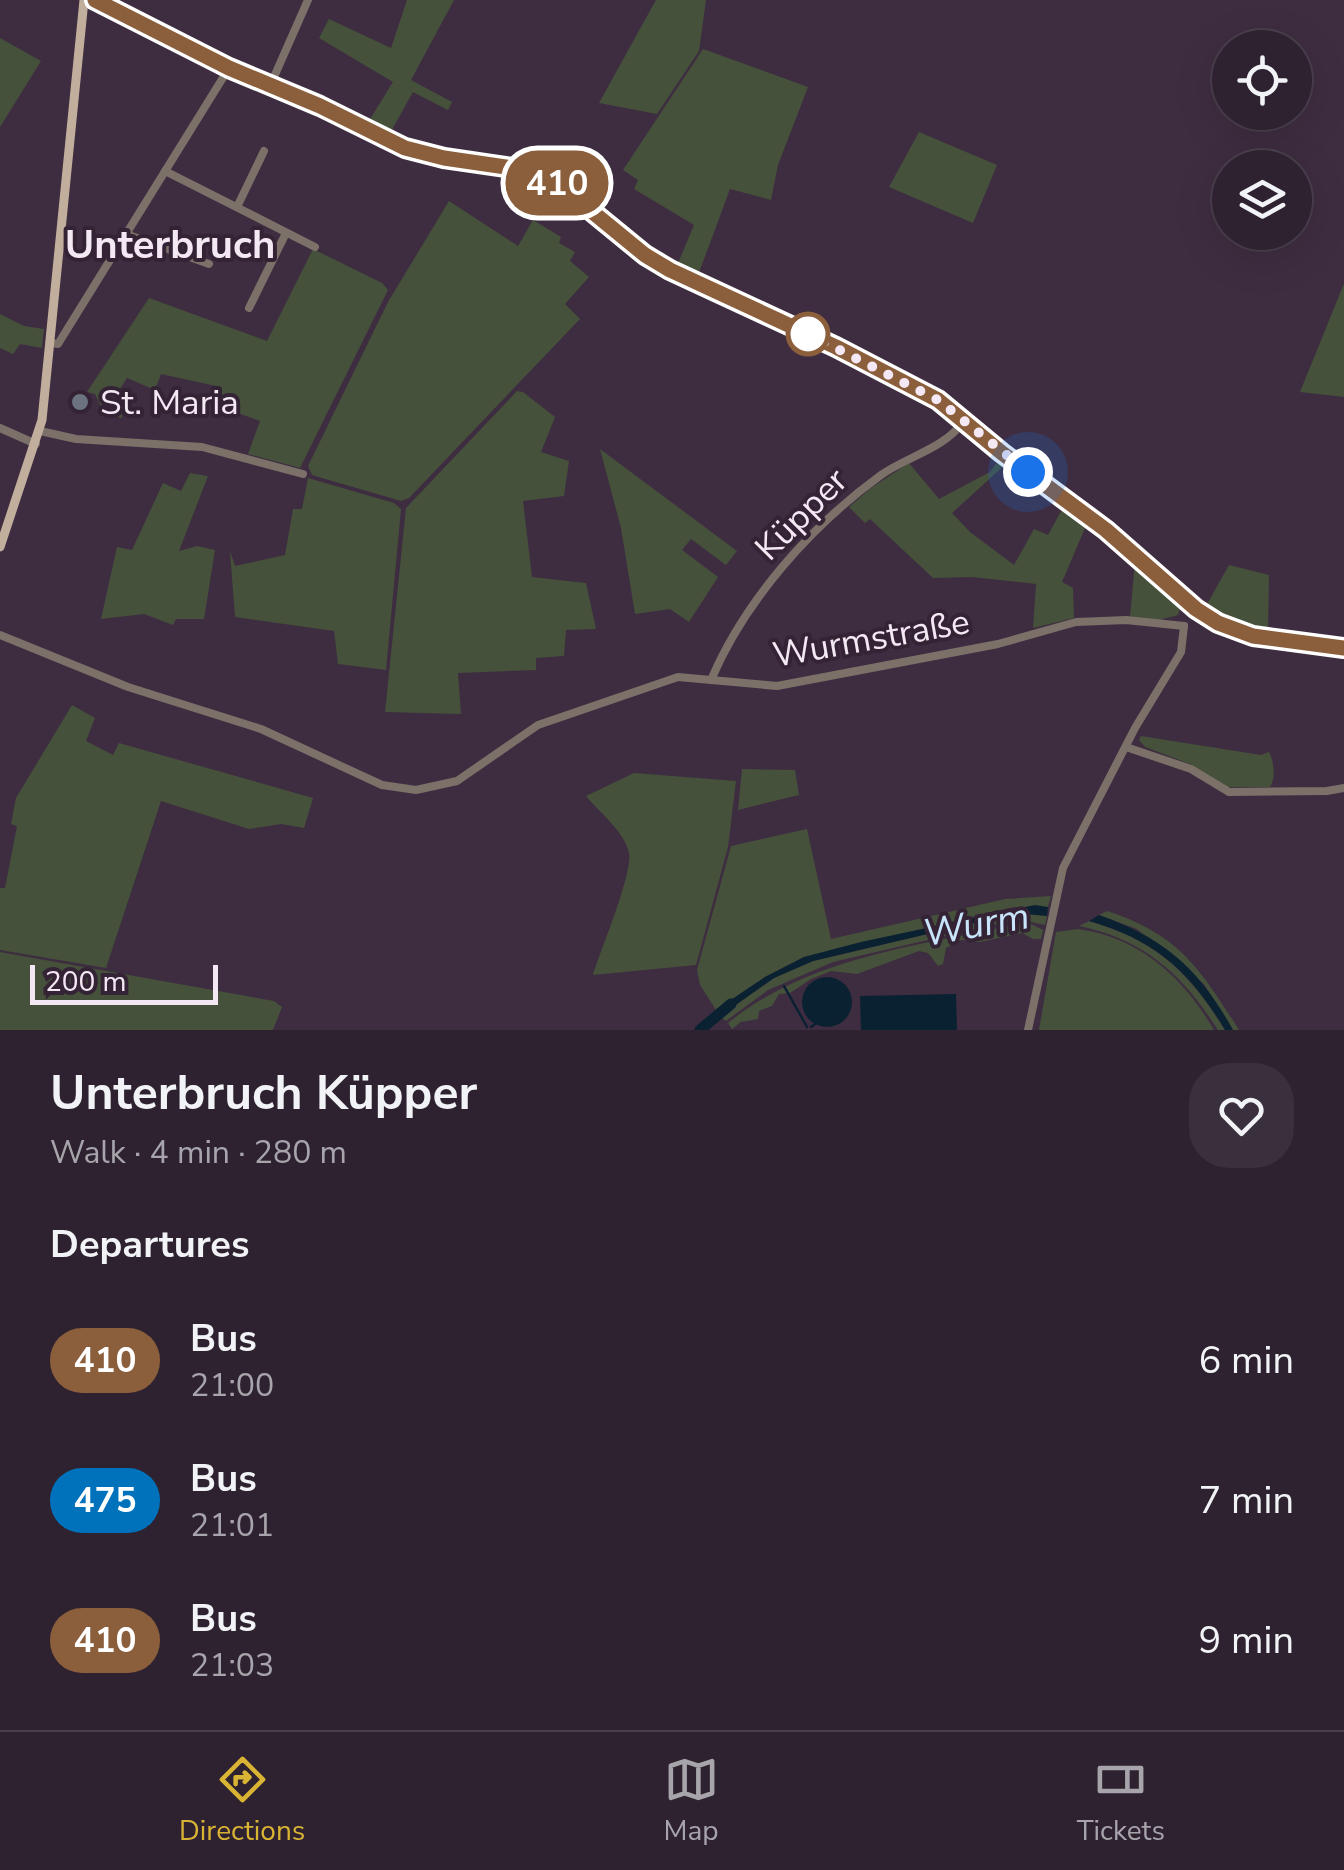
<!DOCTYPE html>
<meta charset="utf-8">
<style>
:root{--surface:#2e2230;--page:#3a2f3c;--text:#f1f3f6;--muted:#a7a4ab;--line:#493f4c;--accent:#d9b334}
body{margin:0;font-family:"Nunito Sans",sans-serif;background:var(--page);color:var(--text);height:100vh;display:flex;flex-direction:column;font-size:38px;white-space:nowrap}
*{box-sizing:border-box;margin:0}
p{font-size:32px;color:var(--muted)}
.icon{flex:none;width:55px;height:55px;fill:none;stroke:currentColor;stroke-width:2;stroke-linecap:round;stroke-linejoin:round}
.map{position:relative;height:1030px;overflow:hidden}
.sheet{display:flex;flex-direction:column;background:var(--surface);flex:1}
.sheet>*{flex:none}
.badge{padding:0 20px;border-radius:32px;font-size:35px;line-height:65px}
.buttons{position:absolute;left:1212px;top:30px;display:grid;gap:20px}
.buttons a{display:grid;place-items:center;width:100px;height:100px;border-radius:50%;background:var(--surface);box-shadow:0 10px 40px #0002,0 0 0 2px var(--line);font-size:50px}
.scale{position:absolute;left:30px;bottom:25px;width:188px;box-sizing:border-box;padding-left:10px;border:5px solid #f3e8f3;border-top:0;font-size:28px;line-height:35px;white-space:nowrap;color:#f3e8f3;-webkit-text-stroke:8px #342335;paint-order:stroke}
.you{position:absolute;width:50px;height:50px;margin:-25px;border:8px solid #fff;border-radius:50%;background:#1a73e8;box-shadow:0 0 0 15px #1a73e833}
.map>.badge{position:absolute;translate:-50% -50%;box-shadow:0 0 0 5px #fff}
h2{padding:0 50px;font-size:38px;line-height:90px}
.round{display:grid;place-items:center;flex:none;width:105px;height:105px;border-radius:40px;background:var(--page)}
.summary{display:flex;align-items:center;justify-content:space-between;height:170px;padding:0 50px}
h1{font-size:48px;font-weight:700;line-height:75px}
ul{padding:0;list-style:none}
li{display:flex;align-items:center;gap:30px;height:140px;padding:0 50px}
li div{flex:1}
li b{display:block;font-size:38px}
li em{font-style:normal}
li .badge{min-width:110px;font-weight:700;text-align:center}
.tabs{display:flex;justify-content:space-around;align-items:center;height:140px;border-top:2px solid var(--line);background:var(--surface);font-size:28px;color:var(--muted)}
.tabs a{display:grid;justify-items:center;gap:5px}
.tabs .current{color:var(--accent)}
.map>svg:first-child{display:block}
</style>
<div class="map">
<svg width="1344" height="1030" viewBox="0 0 1344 1030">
<rect width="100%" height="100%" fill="#3e2d40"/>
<g fill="#45513b">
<path d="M407,0H454L411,80L452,102L448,110L413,92L389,135L367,124L393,82L319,38L329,19L391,48Z"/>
<path d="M656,0H706L699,51L657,114L599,103Z"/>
<path d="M0,38L41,61L0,127Z"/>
<path d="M703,49L808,87L778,165L771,200L730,189L697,278L676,268L694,225L634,189L638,180L623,170Z"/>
<path d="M919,132L997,165L973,223L889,187Z"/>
<path d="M449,201L518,246L533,220L561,237L559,243L575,252L570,261L589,277L565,304L580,319L409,498L401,501L312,475L308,466L388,302Z"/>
<path d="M313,249L382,283L388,290L300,468L248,454L260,421L212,404L216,386L161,374L155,390L127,378L118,392L122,397V418L104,413L95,394L87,392L149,298L267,341Z"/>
<path d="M1344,284V397L1300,392L1343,286Z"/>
<path d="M0,314L24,326L44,329L42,348L20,344L13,354L0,348Z"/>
<path d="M517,391L523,392L555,417L541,452L569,461L564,496L523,501L532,577L586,583L596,629L566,630L564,656L536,658V670L458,673L461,714L385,712L406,508Z"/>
<path d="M600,449L737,551L726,565L691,539L682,550L718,577L689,622L670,609L635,614L621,528Z"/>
<path d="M1000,458L1007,463L952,513L970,532L1014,565L1034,529L1048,535L1065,504L1088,521L1062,582L1073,588L1074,618L1033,628L1036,584L972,577L933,578L870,519L865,523L849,507L871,488L909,463L939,499L990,472Z"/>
<path d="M190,473L208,476L179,551L197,546L215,550L204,619H176L173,625L144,614L101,619L117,547L132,550L163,483L181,491Z"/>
<path d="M308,478L394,503L401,509L386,670L338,664L334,631L235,617L230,551L235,566L285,555L293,509H302Z"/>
<path d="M1135,562L1177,601L1181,605L1178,615L1159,620L1130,617Z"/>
<path d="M1229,565L1269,575L1268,634L1233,622L1206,606Z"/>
<path d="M72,705L95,718L86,741L113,755L119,743L313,798L304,828L281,824L249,829L161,801L106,968L0,950V888H5L17,826L11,824L16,798Z"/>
<path d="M1141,736L1261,755L1269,752C1274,761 1276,779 1270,787H1227L1190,764L1145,747L1139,740Z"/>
<path d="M742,769L795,770L799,795L738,810Z"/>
<path d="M634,773L736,781L728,847L696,965L593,975C600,952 633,873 629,853C625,832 599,812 586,796Z"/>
<path d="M807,829L831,939L1005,899L1051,896L1048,907H1014L804,957L765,977L716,1010L700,985L697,970L731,846Z"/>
<path d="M1107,911C1180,935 1200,969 1239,1030H1233L1204,984L1137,929L1099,915Z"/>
<path d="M1017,913L1047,916L1045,925L1018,919L833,962L768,990L726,1021L720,1016L774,978L813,961Z"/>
<path d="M1089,921C1156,940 1189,972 1225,1030H1218C1183,975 1144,939 1079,926Z"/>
<path d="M1017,924H1031L1043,930L1041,939H1033L1022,933L980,942L961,940L946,948L943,964L938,966L928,953L919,951L857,974L831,971L811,979L790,993L779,994L772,1006L759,1011L758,1019L741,1022L732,1029L728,1023C809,957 918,946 1017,924Z"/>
<path d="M1078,929C1139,937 1184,978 1214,1030H1039L1056,932Z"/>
<path d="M0,952L274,1001L282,1007L273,1030H0Z"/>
</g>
<g fill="#0a2132">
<path d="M1035,905L1048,907L1047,916L1016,913L813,961L774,978L720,1016L716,1010L765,977L804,957L861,942Z"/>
<path d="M1099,915C1166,939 1199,969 1233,1030H1225C1190,972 1156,940 1089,921Z"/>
<circle cx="827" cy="1002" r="25"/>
<path d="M956,994L957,1030H861L860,996Z"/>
</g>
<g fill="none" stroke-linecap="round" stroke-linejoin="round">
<g stroke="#0a2132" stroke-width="2.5">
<path d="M784,986L807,1027"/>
<path d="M811,1027L815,1024"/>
</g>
<path stroke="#0a2132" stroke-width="11" d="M700,1030L731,1004"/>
<g stroke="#7b7169" stroke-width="8">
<path d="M95,0L229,68L321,105L405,148L444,158L506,166L551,178L645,255L670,270L836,347L938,400L1001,453L1105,530L1196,609L1218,623L1253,636L1344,648"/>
<path d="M270,86L308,0"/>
<path d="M165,171L315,247"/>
<path d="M237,207L264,151"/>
<path d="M126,234L209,264"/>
<path d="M249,308L286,233"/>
<path d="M50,343L58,344L229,68"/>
<path d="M0,428L36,444"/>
<path d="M40,431L76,439L202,447L303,474"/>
<path d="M0,635L128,687L261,729L382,785L416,790L457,781L538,725L678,677L777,686L998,644L1076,622L1126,620L1184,626"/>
<path d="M711,680C745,600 811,526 881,475C908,456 944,449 964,421"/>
<path d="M1126,747L1191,769L1229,792L1327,791L1344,788"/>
<path d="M1028,1030L1063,868L1135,728L1181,652L1184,626"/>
</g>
<path stroke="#c2ae9c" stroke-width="9" d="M0,547L42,420L84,0"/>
</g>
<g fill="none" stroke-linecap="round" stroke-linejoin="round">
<g stroke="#fff" stroke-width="22">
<path id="line" d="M95,0L229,68L320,106L405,148L444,158L526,170L551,178L645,255L670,270L836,347L938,400L1002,453L1106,530L1196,609L1218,623L1253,636L1344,648"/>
</g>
<use href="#line" stroke="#8b5e3c" stroke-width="15"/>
<path stroke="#f3e8f3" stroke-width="10" stroke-dasharray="0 18" d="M808,334L938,400L1028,472"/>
</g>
<circle fill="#fff" stroke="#8b5e3c" stroke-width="5" cx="808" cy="334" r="20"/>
<circle fill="#6b7280" stroke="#342335" stroke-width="4" cx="80" cy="402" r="10"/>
<g text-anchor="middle" stroke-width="8" stroke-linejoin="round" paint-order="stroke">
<g font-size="35" fill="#f3e8f3" stroke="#342335" text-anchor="start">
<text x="100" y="414">St. Maria</text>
</g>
<g font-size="35" fill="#f3e8f3" stroke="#342335">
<text transform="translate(801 514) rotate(-45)" y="12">Küpper</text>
<text transform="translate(871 638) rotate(-10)" y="12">Wurmstraße</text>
</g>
<g font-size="38" font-style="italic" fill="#c8e5fc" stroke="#342335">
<text transform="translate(976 924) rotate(-10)" y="13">Wurm</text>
</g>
<g font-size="40" font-weight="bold" fill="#f3e8f3" stroke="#342335">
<text x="170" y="258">Unterbruch</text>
</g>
</g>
</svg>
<div class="buttons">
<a><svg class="icon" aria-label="locate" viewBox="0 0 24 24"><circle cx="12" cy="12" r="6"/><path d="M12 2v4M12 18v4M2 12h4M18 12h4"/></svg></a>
<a><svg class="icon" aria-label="layers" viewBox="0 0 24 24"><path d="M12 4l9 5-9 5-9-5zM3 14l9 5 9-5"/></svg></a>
</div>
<div class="scale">200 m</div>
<div class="you" style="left:1028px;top:472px"></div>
<b class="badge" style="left:557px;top:183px;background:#8b5e3c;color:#fff">410</b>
</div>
<section class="sheet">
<div class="summary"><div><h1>Unterbruch Küpper</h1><p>Walk · 4 min · 280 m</p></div><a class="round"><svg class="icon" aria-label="heart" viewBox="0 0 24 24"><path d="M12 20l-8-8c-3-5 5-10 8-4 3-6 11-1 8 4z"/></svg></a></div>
<h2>Departures</h2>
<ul>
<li><span class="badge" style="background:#8b5e3c;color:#fff">410</span><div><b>Bus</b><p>21:00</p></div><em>6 min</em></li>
<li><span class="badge" style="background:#0072bc;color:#fff">475</span><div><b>Bus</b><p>21:01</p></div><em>7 min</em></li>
<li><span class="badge" style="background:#8b5e3c;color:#fff">410</span><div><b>Bus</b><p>21:03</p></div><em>9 min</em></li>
</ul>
</section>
<nav class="tabs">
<a class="current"><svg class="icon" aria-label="directions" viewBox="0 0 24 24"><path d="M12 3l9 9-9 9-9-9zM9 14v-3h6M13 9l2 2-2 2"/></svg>Directions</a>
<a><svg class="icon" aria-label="map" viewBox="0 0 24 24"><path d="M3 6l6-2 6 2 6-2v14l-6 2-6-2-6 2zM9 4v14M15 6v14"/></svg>Map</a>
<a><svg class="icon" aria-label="tickets" viewBox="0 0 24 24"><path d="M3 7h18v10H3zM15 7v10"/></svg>Tickets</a>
</nav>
